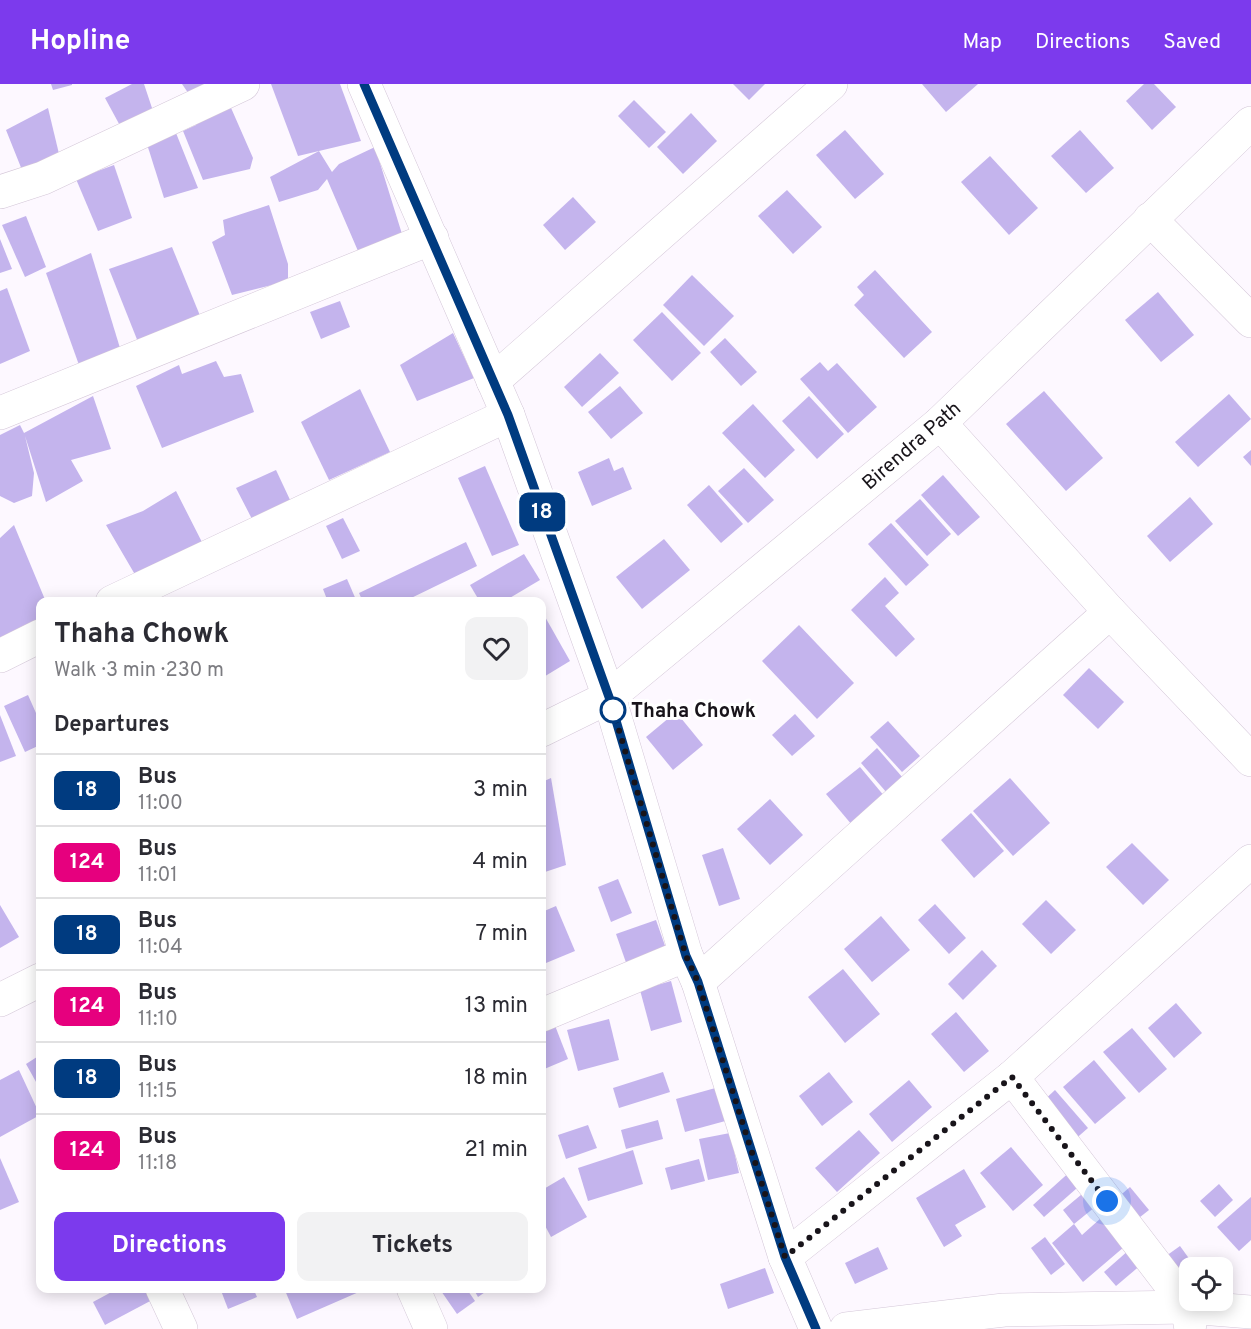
<!DOCTYPE html>
<meta charset="utf-8">
<style>
:root{--surface:#fff;--page:#f2f2f3;--text:#2b2b33;--muted:#7c7c81;--line:#e1e1e2;--accent:#7c3aed}
body{margin:0;font-family:Overpass,sans-serif;background:var(--page);color:var(--text);height:100vh;display:flex;flex-direction:column;font-size:22px;white-space:nowrap}
*{box-sizing:border-box;margin:0}
p{font-size:20px;color:var(--muted)}
.icon{flex:none;width:33px;height:33px;fill:none;stroke:currentColor;stroke-width:2;stroke-linecap:round;stroke-linejoin:round}
.map{position:relative;flex:1;overflow:hidden}
.panel{position:absolute;left:36px;top:513px;width:510px;height:696px;display:flex;flex-direction:column;background:var(--surface);border-radius:12px;box-shadow:0 3px 15px #0003}
.panel>*{flex:none}
.badge{padding:0 12px;border-radius:9px;font-size:21px;line-height:39px}
.buttons{position:absolute;left:1179px;top:1173px;display:grid;gap:12px}
.buttons a{display:grid;place-items:center;width:54px;height:54px;border-radius:12px;background:var(--surface);box-shadow:0 3px 15px #0003;font-size:30px}
.you{position:absolute;width:30px;height:30px;margin:-15px;border:4px solid #fff;border-radius:50%;background:#1a73e8;box-shadow:0 0 0 9px #1a73e833}
.map>.badge{position:absolute;translate:-50% -50%;box-shadow:0 0 0 3px #fff}
h2{padding:0 18px;font-size:22px;line-height:54px}
.round{display:grid;place-items:center;flex:none;width:63px;height:63px;border-radius:12px;background:var(--page)}
.overview{display:flex;align-items:center;justify-content:space-between;height:102px;padding:0 18px}
h1{font-size:28px;font-weight:700;line-height:45px}
.button{display:flex;gap:12px;margin-top:auto;padding:12px 18px}
.button a{flex:1;height:69px;border-radius:12px;background:var(--accent);color:#fff;font-size:24px;font-weight:700;line-height:69px;text-align:center}
.button a+a{background:var(--page);color:var(--text)}
ul{padding:0;list-style:none}
li{display:flex;align-items:center;gap:18px;height:72px;padding:0 18px;border-top:2px solid var(--line)}
li div{flex:1}
li b{display:block;font-size:22px}
li em{font-style:normal}
li .badge{min-width:66px;font-weight:700;text-align:center}
header{display:flex;align-items:center;gap:36px;box-sizing:border-box;height:84px;padding:0 30px;background:var(--accent);color:#fff}
header strong{font-size:28px}
nav{display:flex;gap:33px;margin-inline-start:auto;font-size:21px}
.map>svg:first-child{display:block}
</style>
<header>
<strong>Hopline</strong>
<nav><a>Map</a><a>Directions</a><a>Saved</a></nav>
</header>
<div class="map">
<svg width="1251" height="1245" viewBox="0 0 1251 1245">
<rect width="100%" height="100%" fill="#fdf8ff"/>
<g fill="#c4b4ed">
<path d="M51,0H72V1L53,6Z"/>
<path d="M132,0H144L156,36L124,49L105,14Z"/>
<path d="M182,0H225L193,16Z"/>
<path d="M271,0H340L361,57L298,72Z"/>
<path d="M733,0H765L749,16Z"/>
<path d="M922,0H978L946,28Z"/>
<path d="M1144,0H1154L1176,23L1152,46L1126,17Z"/>
<path d="M634,16L666,48L649,64L618,32Z"/>
<path d="M228,17L253,74L250,85L203,96L183,47L196,41L194,27Z"/>
<path d="M48,24L60,74L22,86L6,46Z"/>
<path d="M691,29L717,57L683,90L657,63Z"/>
<path d="M174,44L198,104L164,114L146,57Z"/>
<path d="M845,46L884,90L855,115L816,71Z"/>
<path d="M1080,46L1114,84L1086,109L1051,72Z"/>
<path d="M375,63L402,150L358,167L327,95L318,106L279,118L270,93L319,67L332,88L339,80Z"/>
<path d="M990,72L1038,124L1009,151L961,98Z"/>
<path d="M114,81L132,134L98,147L76,95Z"/>
<path d="M787,106L822,143L793,170L758,132Z"/>
<path d="M573,113L596,138L565,166L543,141Z"/>
<path d="M269,121L288,180V197L232,211L212,158L225,151L223,136Z"/>
<path d="M26,132L46,183L25,193L2,141Z"/>
<path d="M0,155L12,185L0,189Z"/>
<path d="M172,163L203,239L140,263L109,185Z"/>
<path d="M91,169L120,264L79,281L46,189Z"/>
<path d="M875,186L932,248L904,274L854,221L864,211L857,203Z"/>
<path d="M692,191L734,232L704,262L663,221Z"/>
<path d="M7,204L30,267L0,280V207Z"/>
<path d="M1158,208L1194,251L1161,278L1125,236Z"/>
<path d="M340,217L350,243L321,255L310,228Z"/>
<path d="M662,228L701,269L672,297L633,256Z"/>
<path d="M453,249L474,294L417,317L400,281Z"/>
<path d="M725,254L757,288L741,302L710,268Z"/>
<path d="M600,269L619,289L582,323L564,303Z"/>
<path d="M216,277L224,293L241,290L254,328L162,364L136,302L179,281L182,290Z"/>
<path d="M820,278L828,287L837,279L877,323L848,349L800,295Z"/>
<path d="M620,302L643,329L611,355L588,328Z"/>
<path d="M360,305L390,368L329,396L301,338Z"/>
<path d="M1044,307L1103,374L1066,407L1006,340Z"/>
<path d="M1229,310L1251,335L1198,383L1175,358Z"/>
<path d="M93,312L111,365L71,376L83,397L46,418L25,352L34,389L32,412L14,419L0,412V351L20,341L24,349Z"/>
<path d="M809,312L844,350L817,375L782,337Z"/>
<path d="M753,320L795,366L765,394L722,349Z"/>
<path d="M1251,366V382L1243,373Z"/>
<path d="M609,374L614,387L623,383L632,405L592,422L578,388Z"/>
<path d="M485,382L519,461L492,472L458,394Z"/>
<path d="M744,384L774,416L748,439L718,407Z"/>
<path d="M276,386L291,418L253,437L236,404Z"/>
<path d="M943,391L980,433L958,452L921,411Z"/>
<path d="M709,401L743,440L721,459L687,421Z"/>
<path d="M176,407L207,468L137,494L106,441L143,427Z"/>
<path d="M1190,413L1213,440L1170,478L1147,452Z"/>
<path d="M920,415L951,450L927,472L895,437Z"/>
<path d="M343,434L360,467L342,475L326,442Z"/>
<path d="M891,439L929,481L906,502L868,460Z"/>
<path d="M14,441L46,518H40V541L0,559V454Z"/>
<path d="M664,455L690,486L642,525L616,493Z"/>
<path d="M466,458L477,482L403,518H363L359,509Z"/>
<path d="M524,470L540,496L503,518H480L470,501Z"/>
<path d="M885,493L899,509L885,522L915,555L896,573L851,526Z"/>
<path d="M347,495L357,518H328L323,505Z"/>
<path d="M544,531L570,577L542,594V532Z"/>
<path d="M799,541L854,599L817,635L762,577Z"/>
<path d="M1089,584L1124,618L1098,645L1063,611Z"/>
<path d="M28,611L36,629L40,627V661L25,668L4,622Z"/>
<path d="M676,628L703,661L673,686L646,653Z"/>
<path d="M795,630L815,652L792,672L772,651Z"/>
<path d="M0,631L16,672L0,678Z"/>
<path d="M888,637L920,672L902,688L870,653Z"/>
<path d="M877,664L903,694L887,709L861,679Z"/>
<path d="M860,683L885,713L852,741L826,710Z"/>
<path d="M551,694L566,781L542,789V698Z"/>
<path d="M1010,694L1050,739L1013,772L973,727Z"/>
<path d="M770,715L803,751L770,781L737,745Z"/>
<path d="M971,729L1004,767L974,794L941,756Z"/>
<path d="M1132,759L1169,796L1143,821L1106,783Z"/>
<path d="M723,764L740,815L719,822L702,771Z"/>
<path d="M618,795L632,829L611,838L598,803Z"/>
<path d="M1046,816L1076,846L1051,870L1022,840Z"/>
<path d="M935,820L966,854L949,870L918,836Z"/>
<path d="M0,821L19,853L0,864Z"/>
<path d="M556,822L575,867L546,879L542,868V828Z"/>
<path d="M881,832L910,866L872,898L844,865Z"/>
<path d="M656,836L670,876L630,890L616,850Z"/>
<path d="M982,866L997,882L963,916L948,900Z"/>
<path d="M843,885L880,930L845,959L808,913Z"/>
<path d="M671,897L682,938L651,947L640,906Z"/>
<path d="M1176,919L1202,949L1174,974L1148,944Z"/>
<path d="M956,928L989,967L964,988L931,950Z"/>
<path d="M609,935L619,976L578,987L567,946Z"/>
<path d="M554,939L568,975L542,986V944Z"/>
<path d="M1132,944L1167,985L1139,1009L1103,968Z"/>
<path d="M40,971V1005L26,980Z"/>
<path d="M1094,976L1126,1014L1095,1040L1063,1003Z"/>
<path d="M19,986L40,1031L0,1053V996Z"/>
<path d="M663,988L670,1008L619,1024L613,1004Z"/>
<path d="M829,988L853,1018L822,1042L799,1012Z"/>
<path d="M909,996L932,1023L892,1058L869,1030Z"/>
<path d="M719,1003L729,1036L685,1048L676,1015Z"/>
<path d="M1055,1006L1088,1044L1072,1058L1040,1020Z"/>
<path d="M658,1036L663,1055L626,1065L621,1046Z"/>
<path d="M588,1041L597,1064L566,1075L558,1051Z"/>
<path d="M859,1046L880,1069L837,1108L815,1084Z"/>
<path d="M730,1049L739,1089L708,1096L699,1055Z"/>
<path d="M1011,1063L1043,1101L1013,1127L980,1089Z"/>
<path d="M633,1066L643,1100L588,1117L578,1084Z"/>
<path d="M0,1074L19,1118L0,1126Z"/>
<path d="M699,1075L705,1097L671,1106L665,1084Z"/>
<path d="M964,1085L986,1123L955,1141L962,1152L944,1163L916,1114Z"/>
<path d="M1073,1085L1085,1097L1044,1133L1033,1121Z"/>
<path d="M564,1093L587,1133L551,1153L542,1136V1106Z"/>
<path d="M1219,1100L1233,1116L1215,1133L1200,1117Z"/>
<path d="M1130,1103L1149,1126L1135,1137L1116,1115Z"/>
<path d="M1088,1105L1100,1119L1074,1140L1063,1126Z"/>
<path d="M1251,1113V1156L1239,1167L1217,1143Z"/>
<path d="M1101,1134L1124,1163L1083,1198L1052,1159L1074,1140L1082,1151Z"/>
<path d="M1045,1153L1065,1180L1051,1191L1031,1164Z"/>
<path d="M1180,1162L1193,1180L1172,1195L1159,1177Z"/>
<path d="M878,1163L888,1185L855,1200L845,1179Z"/>
<path d="M1129,1166L1142,1180L1116,1202L1104,1188Z"/>
<path d="M765,1184L774,1209L728,1225L720,1200Z"/>
<path d="M119,1204H149L154,1215L105,1241L93,1218Z"/>
<path d="M220,1204H253L257,1213L228,1225Z"/>
<path d="M284,1204H368L297,1235Z"/>
<path d="M439,1204H466L475,1217L457,1230Z"/>
<path d="M473,1204H491L478,1213Z"/>
</g>
<g fill="none" stroke-linecap="round" stroke-linejoin="round">
<g stroke="#d4c7d8" stroke-width="34">
<g id="minor">
<path d="M364,0L508,331L609,613L686,871L698,898L785,1173L816,1245"/>
<path d="M0,108L43,94L243,0"/>
<path d="M1150,135L1251,237"/>
<path d="M493,297L831,0"/>
<path d="M0,329L432,154"/>
<path d="M940,339L1110,528L1251,676"/>
<path d="M112,518L508,331"/>
<path d="M0,572L40,552"/>
<path d="M542,646L609,613L940,339L1251,39"/>
<path d="M698,898L1110,528"/>
<path d="M0,916L40,896"/>
<path d="M542,931L686,871"/>
<path d="M1012,993L1188,1223L1190,1240"/>
<path d="M785,1173L1012,993L1251,777"/>
<path d="M162,1204L181,1245"/>
<path d="M413,1204L431,1245"/>
<path d="M846,1245L1004,1226L1188,1223L1251,1228"/>
</g>
</g>
<use href="#minor" stroke="#fff" stroke-width="33"/>
</g>
<g fill="none" stroke-linecap="round" stroke-linejoin="round">
<g stroke="#fff" stroke-width="14">
<path id="line" d="M364,0L508,331L609,613L686,872L698,898L785,1173L816,1245"/>
</g>
<use href="#line" stroke="#003b80" stroke-width="9"/>
<path stroke="#18141a" stroke-width="6" stroke-dasharray="0 10.8" d="M613,626L686,872L698,898L785,1173L1012,993L1107,1117"/>
</g>
<circle fill="#fff" stroke="#003b80" stroke-width="3" cx="613" cy="626" r="12"/>
<g text-anchor="middle" stroke-width="6" stroke-linejoin="round" paint-order="stroke">
<g font-size="20" fill="#18141a" stroke="#fff">
<text transform="translate(911 361) rotate(-41)" y="7">Birendra Path</text>
</g>
<g font-size="20" font-weight="bold" fill="#18141a" stroke="#fff" text-anchor="start">
<text x="631" y="633">Thaha Chowk</text>
</g>
</g>
</svg>
<div class="buttons">
<a><svg class="icon" aria-label="locate" viewBox="0 0 24 24"><circle cx="12" cy="12" r="6"/><path d="M12 2v4M12 18v4M2 12h4M18 12h4"/></svg></a>
</div>
<div class="you" style="left:1107px;top:1117px"></div>
<b class="badge" style="left:542px;top:428px;background:#003b80;color:#fff">18</b>
<section class="panel">
<div class="overview"><div><h1>Thaha Chowk</h1><p>Walk · 3 min · 230 m</p></div><a class="round"><svg class="icon" aria-label="heart" viewBox="0 0 24 24"><path d="M12 20l-8-8c-3-5 5-10 8-4 3-6 11-1 8 4z"/></svg></a></div>
<h2>Departures</h2>
<ul>
<li><span class="badge" style="background:#003b80;color:#fff">18</span><div><b>Bus</b><p>11:00</p></div><em>3 min</em></li>
<li><span class="badge" style="background:#e6007e;color:#fff">124</span><div><b>Bus</b><p>11:01</p></div><em>4 min</em></li>
<li><span class="badge" style="background:#003b80;color:#fff">18</span><div><b>Bus</b><p>11:04</p></div><em>7 min</em></li>
<li><span class="badge" style="background:#e6007e;color:#fff">124</span><div><b>Bus</b><p>11:10</p></div><em>13 min</em></li>
<li><span class="badge" style="background:#003b80;color:#fff">18</span><div><b>Bus</b><p>11:15</p></div><em>18 min</em></li>
<li><span class="badge" style="background:#e6007e;color:#fff">124</span><div><b>Bus</b><p>11:18</p></div><em>21 min</em></li>
</ul>
<div class="button"><a>Directions</a><a>Tickets</a></div>
</section>
</div>
